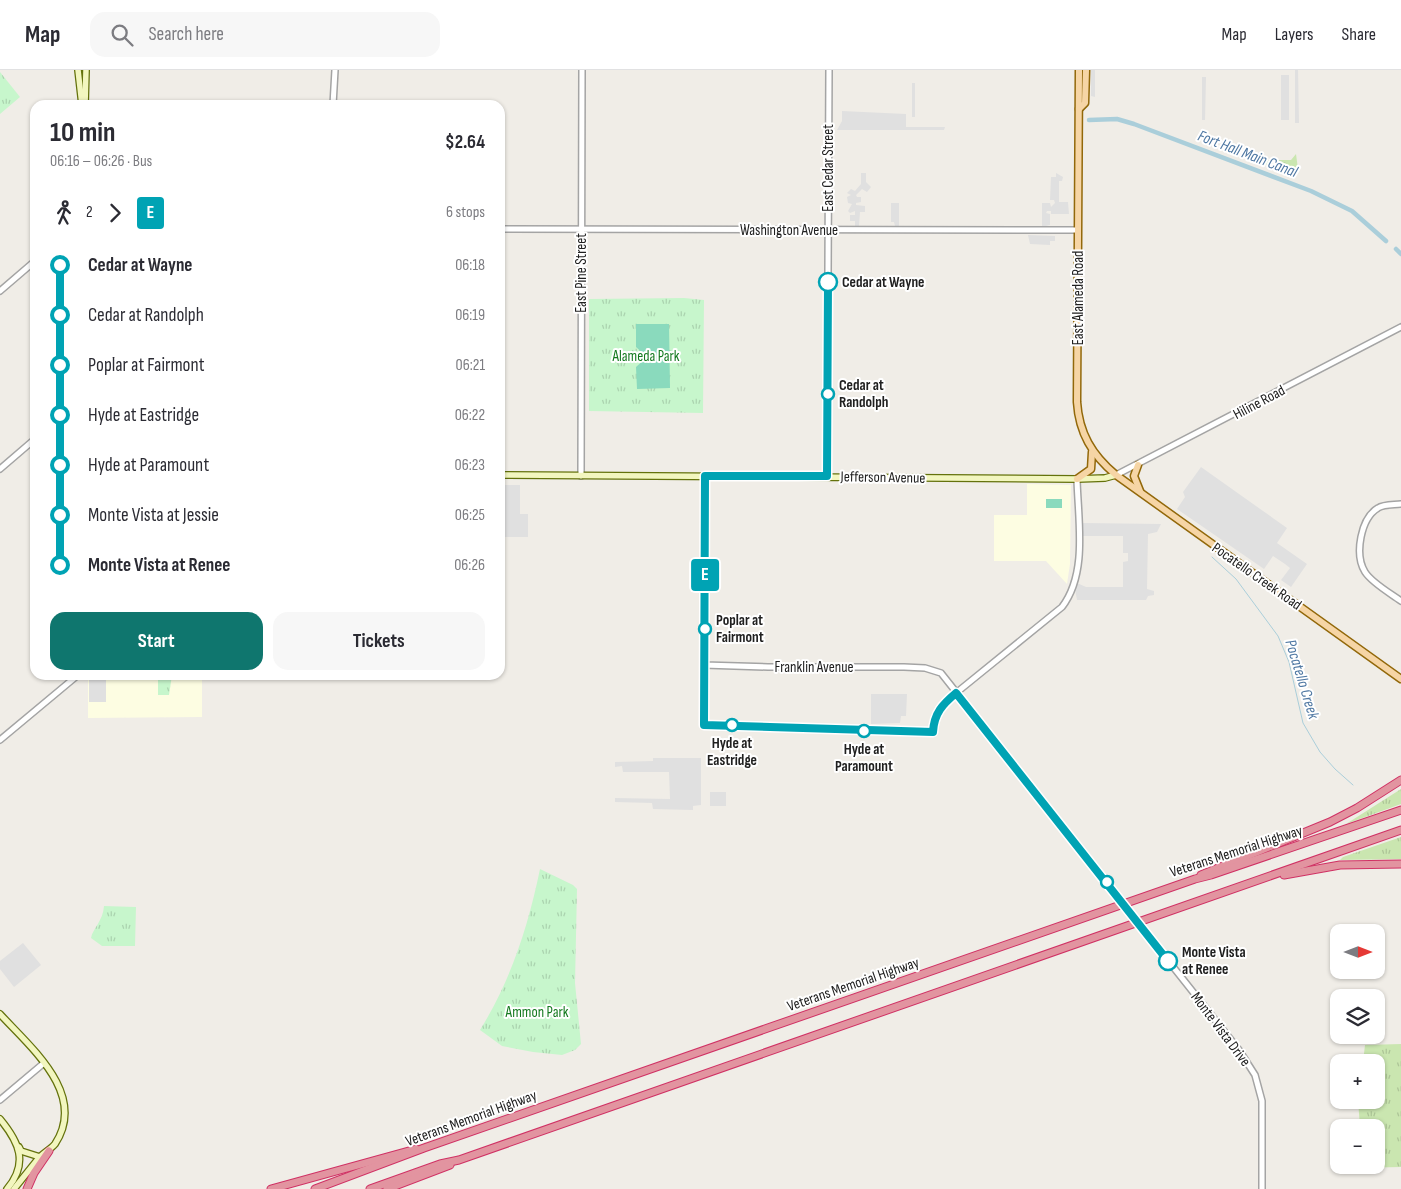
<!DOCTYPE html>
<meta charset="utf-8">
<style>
:root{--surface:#fff;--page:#f7f7f7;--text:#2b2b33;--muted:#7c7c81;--line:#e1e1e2;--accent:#0f766e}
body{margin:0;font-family:"Sofia Sans Condensed",sans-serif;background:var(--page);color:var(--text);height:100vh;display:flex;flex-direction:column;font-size:19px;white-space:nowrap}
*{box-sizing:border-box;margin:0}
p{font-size:16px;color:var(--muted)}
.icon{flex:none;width:28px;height:28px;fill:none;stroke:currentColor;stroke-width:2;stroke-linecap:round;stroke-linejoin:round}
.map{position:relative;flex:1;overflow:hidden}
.side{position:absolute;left:30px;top:30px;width:475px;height:580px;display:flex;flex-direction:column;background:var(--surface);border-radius:15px;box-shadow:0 1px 4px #0004}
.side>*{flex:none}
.badge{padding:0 10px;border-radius:4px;font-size:18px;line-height:32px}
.needle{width:32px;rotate:90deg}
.buttons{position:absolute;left:1330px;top:854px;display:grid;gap:10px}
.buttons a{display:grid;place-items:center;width:55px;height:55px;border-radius:10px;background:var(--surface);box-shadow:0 1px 4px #0004;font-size:25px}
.map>.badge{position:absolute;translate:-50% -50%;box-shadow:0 0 0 2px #fff}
.legs{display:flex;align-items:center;gap:8px;height:55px;padding:0 20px;font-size:16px}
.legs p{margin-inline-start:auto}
.overview{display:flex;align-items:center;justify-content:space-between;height:85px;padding:0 20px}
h1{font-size:28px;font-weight:700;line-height:38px}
.primary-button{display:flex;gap:10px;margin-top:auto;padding:10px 20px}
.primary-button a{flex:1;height:58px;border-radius:15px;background:var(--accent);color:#fff;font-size:20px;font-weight:700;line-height:58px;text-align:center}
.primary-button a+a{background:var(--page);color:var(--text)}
ul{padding:0 20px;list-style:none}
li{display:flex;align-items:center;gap:18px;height:50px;font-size:19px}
li i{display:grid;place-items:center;width:8px;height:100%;margin:0 6px;background:currentColor}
li i::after{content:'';width:12px;height:12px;margin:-6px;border:4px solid;border-radius:50%;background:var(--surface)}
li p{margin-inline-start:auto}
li:first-child i{background:linear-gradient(#0000 50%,currentColor 0)}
li:last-child i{background:linear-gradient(currentColor 50%,#0000 0)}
header{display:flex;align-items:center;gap:30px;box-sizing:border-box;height:70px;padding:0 25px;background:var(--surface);border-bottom:1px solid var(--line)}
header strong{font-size:24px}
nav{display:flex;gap:28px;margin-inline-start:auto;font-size:18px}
.search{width:350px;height:45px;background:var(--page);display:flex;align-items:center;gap:12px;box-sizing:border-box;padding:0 18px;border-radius:15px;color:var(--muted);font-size:19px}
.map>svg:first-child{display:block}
</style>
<header>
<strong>Map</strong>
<div class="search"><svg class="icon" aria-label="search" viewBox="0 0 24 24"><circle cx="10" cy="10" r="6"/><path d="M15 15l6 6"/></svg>Search here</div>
<nav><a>Map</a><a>Layers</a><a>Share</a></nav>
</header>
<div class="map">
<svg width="1401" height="1119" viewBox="0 0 1401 1119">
<defs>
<pattern id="grass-tufts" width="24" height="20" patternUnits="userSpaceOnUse" patternTransform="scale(1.25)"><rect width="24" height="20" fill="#cae6b0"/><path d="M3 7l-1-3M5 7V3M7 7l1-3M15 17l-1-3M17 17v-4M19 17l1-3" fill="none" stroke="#adc597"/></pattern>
<pattern id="park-tufts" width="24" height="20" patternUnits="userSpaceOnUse" patternTransform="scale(1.25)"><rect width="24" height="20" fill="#c7f6cc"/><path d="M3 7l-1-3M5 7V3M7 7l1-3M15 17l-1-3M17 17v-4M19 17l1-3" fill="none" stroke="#abd3af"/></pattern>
</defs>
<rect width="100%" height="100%" fill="#f0ede7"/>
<g fill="#fdfde2">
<path d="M1027,414L1071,415L1070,494L1067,514L1046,491H994V445H1027Z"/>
<path d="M88,605H202V647L88,648Z"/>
</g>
<g fill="url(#grass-tufts)">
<path d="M1296,84L1298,99L1293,104L1260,93L1261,90H1291Z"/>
<path d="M1401,719V734L1346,754Z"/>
<path d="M1401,767V789L1340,790L1343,787Z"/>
<path d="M1401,974V1097L1353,1098L1354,1095H1376V1058L1360,1057L1358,1030H1376V992H1363L1365,975Z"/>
</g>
<g fill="url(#park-tufts)">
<path d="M0,2L20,27L0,44Z"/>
<path d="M684,228L704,230L703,343L589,341V229Z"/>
<path d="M158,605H172L169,625H158Z"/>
<path d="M540,799L573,815L577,819L575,913L581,974L575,980L562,985L533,982L502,976L480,960C511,910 528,857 540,799Z"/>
<path d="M104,836L136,837L135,876H102L91,868C93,858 103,851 104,836Z"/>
</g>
<g fill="#8adabd">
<path d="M636,254H669L670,318L637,319L636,297L647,287L636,277Z"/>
<rect x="1046" y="429" width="16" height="9"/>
</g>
<g fill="#e0e0e0">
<path d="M1091,0H1095V27L1091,26Z"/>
<path d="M1295,0H1298L1299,53H1295Z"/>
<rect x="1281" y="5" width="8" height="45"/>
<path d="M1202,7H1206L1205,50H1202Z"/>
<rect x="912" y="13" width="3" height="34"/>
<path d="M842,41L906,44V57H945L944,60H837L842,51Z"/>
<path d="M861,103H866V112L871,117L867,122L862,119L856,125L857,127H861V132L856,133V135L865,136V142H860L859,156H855V151H850V145H855V141L850,143L848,141L852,134L848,133L847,127L851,125L847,123L851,119L855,121L861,114Z"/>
<path d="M1056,103L1063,107L1062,111H1059V132H1068L1069,144H1051V141H1047L1046,143L1050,144V155L1042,157V133H1050L1051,137L1055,133L1054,130H1050L1051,107H1056Z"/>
<path d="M891,133H899V156H895L894,152H891Z"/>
<path d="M1028,165L1055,166V171H1050V175L1030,174Z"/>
<path d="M1201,397L1287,458L1277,473L1307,494L1291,517L1281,510L1290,498L1285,494L1273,486L1264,499L1177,439L1185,427L1183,422Z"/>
<path d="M500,415H520V444H528V467H500Z"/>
<path d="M1083,453L1161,454L1157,462L1148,464L1147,519L1154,521V525L1148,526L1146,530H1077L1075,519L1077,513L1086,517H1123V492L1128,491V483H1123V466H1083L1081,462Z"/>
<rect x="89" y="605" width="17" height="27"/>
<path d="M871,624H907L906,646H901L900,653L871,654Z"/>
<path d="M653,688H701V735L693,736V740L653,739L652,733L615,732V728L670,729L669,702H623L622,696L615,697V692L653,691Z"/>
<rect x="710" y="722" width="16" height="14"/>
<path d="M23,873L41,895L14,917L0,899V891Z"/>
</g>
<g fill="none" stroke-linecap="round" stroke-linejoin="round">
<path stroke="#aaceda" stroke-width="1" d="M1212,487L1236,509L1278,566L1289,592L1303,653L1320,682L1335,699L1353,715"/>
<g stroke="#aaceda" stroke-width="4.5">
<path d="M1089,50L1117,49L1134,54L1311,121L1352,141L1386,171"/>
<path d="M1396,179L1401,184"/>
</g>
<g stroke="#a4a4a4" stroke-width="8">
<g id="tertiary">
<path d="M333,35L335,0"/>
<path d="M500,159L1078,160"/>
<path d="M0,221L35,191"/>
<path d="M0,399L35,369"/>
<path d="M1116,405L1401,257"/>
<path d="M581,406L582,0"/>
<path d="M705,406L704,595L768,597H904L925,598L941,603L1110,816"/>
<path d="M827,406L829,0"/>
<path d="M1401,434C1394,435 1384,434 1378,438C1361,448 1354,484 1365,502C1372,513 1390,523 1401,531"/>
<path d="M956,623L1062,537C1088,503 1078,450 1077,409"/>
<path d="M0,670L78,605"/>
<path d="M1151,869L1239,980L1255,1005L1262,1031V1119"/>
<path d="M0,1030L44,993"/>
</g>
</g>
<g stroke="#64720c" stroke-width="8">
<g id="secondary">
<path d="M78,0L82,35"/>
<path d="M85,35L86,0"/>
<path d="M500,405L1077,409L1105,408L1116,405"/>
<path d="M0,944C30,977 88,1024 55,1074C50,1080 43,1083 38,1089C30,1099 22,1109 14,1119"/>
<path d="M0,1049C19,1072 29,1093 7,1119"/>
<path d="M19,1077L21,1081L40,1087"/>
</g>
</g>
<g stroke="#92680a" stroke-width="9">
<g id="primary">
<path d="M1079,0L1077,332C1079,363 1092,385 1116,405L1401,609"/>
<path d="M1079,39L1085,33L1086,0"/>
<path d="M1138,395L1134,406L1140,421"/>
<path d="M1077,409L1091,399L1092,382"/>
</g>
</g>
<g stroke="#d03164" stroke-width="9">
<g id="motorway">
<path d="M1201,805L1330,752L1357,738L1401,710"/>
<path d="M1284,805L1340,795L1401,794"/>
<path d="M27,1119L34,1103L49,1081"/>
<path d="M271,1119L416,1079"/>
<path d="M315,1119L424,1078L1195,809L1211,805L1401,740"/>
<path d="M370,1119L440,1094L459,1090L1401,760"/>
<path d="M387,1119L450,1095"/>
</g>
</g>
<use href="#tertiary" stroke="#fff" stroke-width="5"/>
<use href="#secondary" stroke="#f2f6bf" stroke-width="5.5"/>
<use href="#primary" stroke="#f6d5a5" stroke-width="6"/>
<use href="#motorway" stroke="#e294a0" stroke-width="7"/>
<g stroke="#a4a4a4" stroke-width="8" stroke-linecap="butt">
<path id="tertiary-bridge" d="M1110,816L1151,869"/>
</g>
<use href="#tertiary-bridge" stroke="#fff" stroke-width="5"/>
</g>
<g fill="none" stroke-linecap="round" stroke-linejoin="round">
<g stroke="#fff" stroke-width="11">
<path id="line-1" d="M828,212L827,406H705L704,655L933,662C934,643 943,634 956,623L1168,891"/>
</g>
<use href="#line-1" stroke="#00a3b4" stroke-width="8"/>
</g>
<g fill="#fff" stroke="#00a3b4" stroke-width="2.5">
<circle cx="828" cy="212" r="9"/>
<circle cx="828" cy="324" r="6"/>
<circle cx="705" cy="559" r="6"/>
<circle cx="732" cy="655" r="6"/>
<circle cx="864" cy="661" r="6"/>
<circle cx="1107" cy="812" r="6"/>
<circle cx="1168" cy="891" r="9"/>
</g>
<g text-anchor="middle" stroke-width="4" stroke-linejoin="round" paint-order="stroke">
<g font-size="15" fill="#202020" stroke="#fff">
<text transform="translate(828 98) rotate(-90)" y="5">East Cedar Street</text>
<text x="789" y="165">Washington Avenue</text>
<text transform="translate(581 203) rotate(-90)" y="5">East Pine Street</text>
<text transform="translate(1078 228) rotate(-90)" y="5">East Alameda Road</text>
<text transform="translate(1259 332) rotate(-28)" y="5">Hiline Road</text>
<text transform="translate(883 407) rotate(1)" y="5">Jefferson Avenue</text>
<text transform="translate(1257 506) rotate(35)" y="5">Pocatello Creek Road</text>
<text x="814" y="602">Franklin Avenue</text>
<text transform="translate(1236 781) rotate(-18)" y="5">Veterans Memorial Highway</text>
<text transform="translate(853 914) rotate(-19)" y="5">Veterans Memorial Highway</text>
<text transform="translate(1221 959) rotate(53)" y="5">Monte Vista Drive</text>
<text transform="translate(471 1048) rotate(-20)" y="5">Veterans Memorial Highway</text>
</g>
<g font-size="15" font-weight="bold" fill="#202020" stroke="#fff" text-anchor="start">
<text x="842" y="217">Cedar at Wayne</text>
<text x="839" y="320">Cedar at<tspan x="839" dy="17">Randolph</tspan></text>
<text x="716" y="555">Poplar at<tspan x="716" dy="17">Fairmont</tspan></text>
<text x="732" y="678" text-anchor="middle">Hyde at<tspan x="732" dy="17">Eastridge</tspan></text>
<text x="864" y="684" text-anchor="middle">Hyde at<tspan x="864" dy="17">Paramount</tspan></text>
<text x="1182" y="887">Monte Vista<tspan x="1182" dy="17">at Renee</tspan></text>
</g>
<g font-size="15" fill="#13791e" stroke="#fff">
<text x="646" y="291">Alameda Park</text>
<text x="537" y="947">Ammon Park</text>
</g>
<g font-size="16" font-style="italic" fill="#4e77a2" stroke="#fff">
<text transform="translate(1248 83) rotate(21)" y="6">Fort Hall Main Canal</text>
<text transform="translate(1303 609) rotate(73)" y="6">Pocatello Creek</text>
</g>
</g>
</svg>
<div class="buttons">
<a><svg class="needle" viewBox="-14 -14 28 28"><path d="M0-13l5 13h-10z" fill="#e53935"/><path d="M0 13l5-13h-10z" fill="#7c7c81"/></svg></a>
<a><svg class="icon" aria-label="layers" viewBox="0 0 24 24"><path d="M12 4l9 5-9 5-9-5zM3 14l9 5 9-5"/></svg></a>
<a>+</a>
<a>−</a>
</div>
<b class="badge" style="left:705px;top:505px;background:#00a3b4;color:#fff">E</b>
<section class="side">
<div class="overview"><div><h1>10 min</h1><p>06:16 – 06:26 · Bus</p></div><b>$2.64</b></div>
<div class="legs"><svg class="icon" aria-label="walk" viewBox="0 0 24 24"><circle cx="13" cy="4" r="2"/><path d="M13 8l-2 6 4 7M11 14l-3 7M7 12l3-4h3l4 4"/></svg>2<svg class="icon" aria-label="forward" viewBox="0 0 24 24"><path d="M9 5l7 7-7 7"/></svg><b class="badge" style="background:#00a3b4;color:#fff">E</b><p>6 stops</p></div>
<ul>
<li><i style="color:#00a3b4"></i><b>Cedar at Wayne</b><p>06:18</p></li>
<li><i style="color:#00a3b4"></i><span>Cedar at Randolph</span><p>06:19</p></li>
<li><i style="color:#00a3b4"></i><span>Poplar at Fairmont</span><p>06:21</p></li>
<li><i style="color:#00a3b4"></i><span>Hyde at Eastridge</span><p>06:22</p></li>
<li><i style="color:#00a3b4"></i><span>Hyde at Paramount</span><p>06:23</p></li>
<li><i style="color:#00a3b4"></i><span>Monte Vista at Jessie</span><p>06:25</p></li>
<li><i style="color:#00a3b4"></i><b>Monte Vista at Renee</b><p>06:26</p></li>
</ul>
<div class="primary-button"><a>Start</a><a>Tickets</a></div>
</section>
</div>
